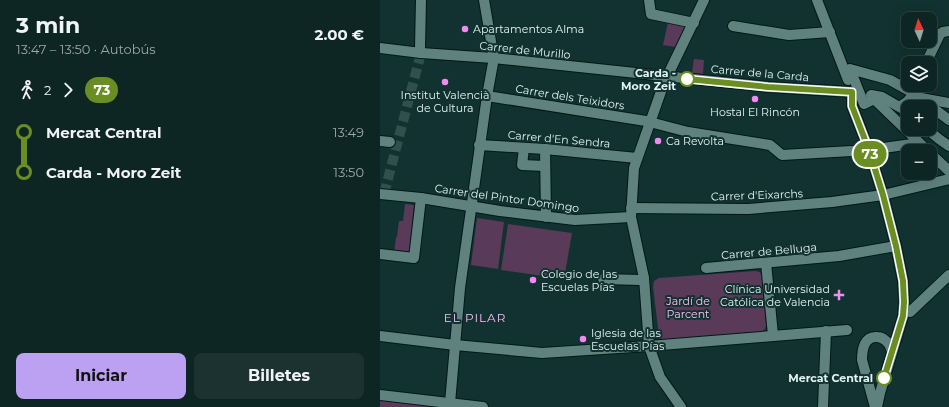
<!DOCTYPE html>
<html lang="es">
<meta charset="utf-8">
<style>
:root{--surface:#0d2624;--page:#1b3231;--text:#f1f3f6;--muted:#9aa5a6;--line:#2d4341;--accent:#bca0f2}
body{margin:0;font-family:Montserrat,sans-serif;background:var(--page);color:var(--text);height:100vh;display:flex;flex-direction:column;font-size:15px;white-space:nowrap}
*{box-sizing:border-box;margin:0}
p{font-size:13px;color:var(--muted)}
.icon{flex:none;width:22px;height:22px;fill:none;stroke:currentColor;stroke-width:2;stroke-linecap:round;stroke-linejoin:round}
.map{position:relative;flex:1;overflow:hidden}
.panel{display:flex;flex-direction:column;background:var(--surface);width:380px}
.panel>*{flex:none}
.badge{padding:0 8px;border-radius:13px;font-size:14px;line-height:26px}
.needle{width:26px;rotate:356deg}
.tools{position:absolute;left:521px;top:12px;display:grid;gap:8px}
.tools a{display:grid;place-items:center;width:36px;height:36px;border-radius:8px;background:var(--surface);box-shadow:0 4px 16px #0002,0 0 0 1px var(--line);font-size:20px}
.map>.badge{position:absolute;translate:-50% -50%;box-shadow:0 0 0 2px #fff}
.legs{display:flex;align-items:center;gap:6px;height:44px;padding:0 16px;font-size:13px}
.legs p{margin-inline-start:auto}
.summary{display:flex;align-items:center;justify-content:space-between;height:68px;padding:0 16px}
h1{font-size:22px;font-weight:700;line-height:30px}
.action{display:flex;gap:8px;margin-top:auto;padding:8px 16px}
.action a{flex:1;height:46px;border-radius:8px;background:var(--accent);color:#111;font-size:16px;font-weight:700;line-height:46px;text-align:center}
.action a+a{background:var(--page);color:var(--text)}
ul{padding:0 16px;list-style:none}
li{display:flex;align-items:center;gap:14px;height:40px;font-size:15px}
li i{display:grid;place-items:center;width:6px;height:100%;margin:0 5px;background:currentColor}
li i::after{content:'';width:10px;height:10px;margin:-5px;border:3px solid;border-radius:50%;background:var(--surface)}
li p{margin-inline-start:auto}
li:first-child i{background:linear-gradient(#0000 50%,currentColor 0)}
li:last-child i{background:linear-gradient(currentColor 50%,#0000 0)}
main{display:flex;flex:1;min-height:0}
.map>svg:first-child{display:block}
</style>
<main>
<section class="panel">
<div class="summary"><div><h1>3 min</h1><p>13:47 – 13:50 · Autobús</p></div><b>2.00 €</b></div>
<div class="legs"><svg class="icon" aria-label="walk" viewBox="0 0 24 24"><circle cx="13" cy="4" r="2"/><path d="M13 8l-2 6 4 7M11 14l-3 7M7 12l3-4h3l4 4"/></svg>2<svg class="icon" aria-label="forward" viewBox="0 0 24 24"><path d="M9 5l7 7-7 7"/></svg><b class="badge" style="background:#6b8e23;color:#fff">73</b></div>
<ul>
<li><i style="color:#6b8e23"></i><b>Mercat Central</b><p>13:49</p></li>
<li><i style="color:#6b8e23"></i><b>Carda - Moro Zeit</b><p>13:50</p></li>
</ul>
<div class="action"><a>Iniciar</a><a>Billetes</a></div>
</section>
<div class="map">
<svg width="569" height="407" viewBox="0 0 569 407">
<rect width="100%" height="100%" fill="#113230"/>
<g fill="#593a58">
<path d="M288,22L305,26L295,47L283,45Z"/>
<path d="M314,59L324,60L323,74L312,73Z"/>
<path d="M25,204L34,205L29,255L14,253L16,237H17L19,221H23Z"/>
<path d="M97,218L124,222L118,269L91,265Z"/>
<path d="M128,224L192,233L184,279L121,270Z"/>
<path d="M375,271L380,272L382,277L386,326L385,329L381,332L283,341L280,339L279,336L273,287L274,281L279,278Z"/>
<path d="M0,398L52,405V407H0Z"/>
</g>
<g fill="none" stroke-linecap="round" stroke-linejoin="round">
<path stroke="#304f4d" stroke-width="10" stroke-dasharray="10 5" stroke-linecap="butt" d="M4,194L41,53"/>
<g stroke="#011917" stroke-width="12">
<g id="pedestrian">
<path d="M269,0L271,14L314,23"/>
<path d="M437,0L468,80"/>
<path d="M353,26L409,35L450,32"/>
<path d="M491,95L502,97L528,112"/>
<path d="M107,96L266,121L308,132L390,145L402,155L489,150L539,143"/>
<path d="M541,98L569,103"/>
<path d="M547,129L559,139L569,146"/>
<path d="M0,141L10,142"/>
<path d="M99,145L165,149L257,158"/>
<path d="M144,148L142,165L165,166"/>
<path d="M165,149L166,217"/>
<path d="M548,151L494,99L484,104L470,69L510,80L530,91L569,120"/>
<path d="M550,153L569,171"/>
<path d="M251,208L368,209L452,202L503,195L569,179"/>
<path d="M0,254L34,258L41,198"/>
<path d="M386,263L393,335"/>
<path d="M326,268L459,256L516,246"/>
<path d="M223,279L261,280L264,278"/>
<path d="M530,312L569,275"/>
<path d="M0,395L103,407"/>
<path d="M70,403L80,288L107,96L113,63V53L104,0"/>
<path d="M301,407L280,377L269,346L467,330"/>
<path d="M443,407L446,331"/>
</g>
</g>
<g stroke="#011917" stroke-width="12">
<g id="minor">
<path d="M41,0L40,48L41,53"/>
<path d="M0,48L41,53L113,58L388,87L472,92V106L489,150L503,195L516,246L523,281L524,302L523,316L500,393L497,407"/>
<path d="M546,63L560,34L563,32L569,31"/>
<path d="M522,105C531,101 533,93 536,85"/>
<path d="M0,194L41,198L120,211L195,220L251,217"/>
<path d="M0,336L75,345L162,353L269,346L264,278L251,217L254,168L284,83L324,0"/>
<path d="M495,407L482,360C482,350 484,336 497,337C500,337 504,339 506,341C509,343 511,348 512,352"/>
</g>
</g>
<use href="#pedestrian" stroke="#5f827e" stroke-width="10"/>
<use href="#minor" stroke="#5f827e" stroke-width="10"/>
</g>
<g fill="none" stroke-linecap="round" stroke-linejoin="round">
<g stroke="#fff" stroke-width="9">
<path id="line-1" d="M307,79L388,87L472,92V106L489,150L503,195L516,246L523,281L524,302L523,316L504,378"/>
</g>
<use href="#line-1" stroke="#6b8e23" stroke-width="6"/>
</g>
<g fill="#f38af1" stroke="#113230" stroke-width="1.5">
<circle cx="85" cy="29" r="4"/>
<circle cx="65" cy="82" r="4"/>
<circle cx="375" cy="99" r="4"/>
<circle cx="278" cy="141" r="4"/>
<circle cx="153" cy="280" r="4"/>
<path d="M457 289h4v4h4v4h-4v4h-4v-4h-4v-4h4z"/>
<circle cx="203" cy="339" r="4"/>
</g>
<g fill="#fff" stroke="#6b8e23" stroke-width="2">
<circle cx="307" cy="79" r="7"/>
<circle cx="504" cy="378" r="7"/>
</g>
<g text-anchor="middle" stroke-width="4" stroke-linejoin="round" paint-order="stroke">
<g font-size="11" fill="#e2f4f2" stroke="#113230" text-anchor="start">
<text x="93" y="33">Apartamentos Alma</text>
<text x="65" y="99" text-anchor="middle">Institut Valencià<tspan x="65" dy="13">de Cultura</tspan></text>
<text x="375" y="116" text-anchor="middle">Hostal El Rincón</text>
<text x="286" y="145">Ca Revolta</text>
<text x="161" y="278">Colegio de las<tspan x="161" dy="13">Escuelas Pías</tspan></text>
<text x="450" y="293" text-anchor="end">Clínica Universidad<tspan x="450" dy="13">Católica de Valencia</tspan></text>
<text x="211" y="337">Iglesia de las<tspan x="211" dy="13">Escuelas Pías</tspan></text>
</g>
<g font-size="11" fill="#e2f4f2" stroke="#113230">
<text transform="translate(145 50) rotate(6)" y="4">Carrer de Murillo</text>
<text transform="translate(380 73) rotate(5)" y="4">Carrer de la Carda</text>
<text transform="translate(190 97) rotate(9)" y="4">Carrer dels Teixidors</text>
<text transform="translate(179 139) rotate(5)" y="4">Carrer d'En Sendra</text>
<text transform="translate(377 195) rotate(-2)" y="4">Carrer d'Eixarchs</text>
<text transform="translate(127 198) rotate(8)" y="4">Carrer del Pintor Domingo</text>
<text transform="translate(389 251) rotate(-5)" y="4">Carrer de Belluga</text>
</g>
<g font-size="11" font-weight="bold" fill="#e2f4f2" stroke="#113230" text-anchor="end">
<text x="296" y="77">Carda -<tspan x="296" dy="13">Moro Zeit</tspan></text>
<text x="493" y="382">Mercat Central</text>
</g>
<g font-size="11" fill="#f9c2f6" stroke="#113230">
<text x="308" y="305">Jardí de<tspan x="308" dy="13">Parcent</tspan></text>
</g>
<g font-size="12" letter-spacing="1" fill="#fabef7" stroke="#113230">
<text x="95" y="322">EL PILAR</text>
</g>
</g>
</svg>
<div class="tools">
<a><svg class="needle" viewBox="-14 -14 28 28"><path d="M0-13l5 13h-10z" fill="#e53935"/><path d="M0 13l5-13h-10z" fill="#9aa5a6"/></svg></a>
<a><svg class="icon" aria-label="layers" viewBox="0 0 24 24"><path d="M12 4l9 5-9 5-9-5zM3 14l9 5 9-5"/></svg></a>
<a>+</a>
<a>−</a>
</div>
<b class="badge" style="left:490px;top:154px;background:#6b8e23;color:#fff">73</b>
</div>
</main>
